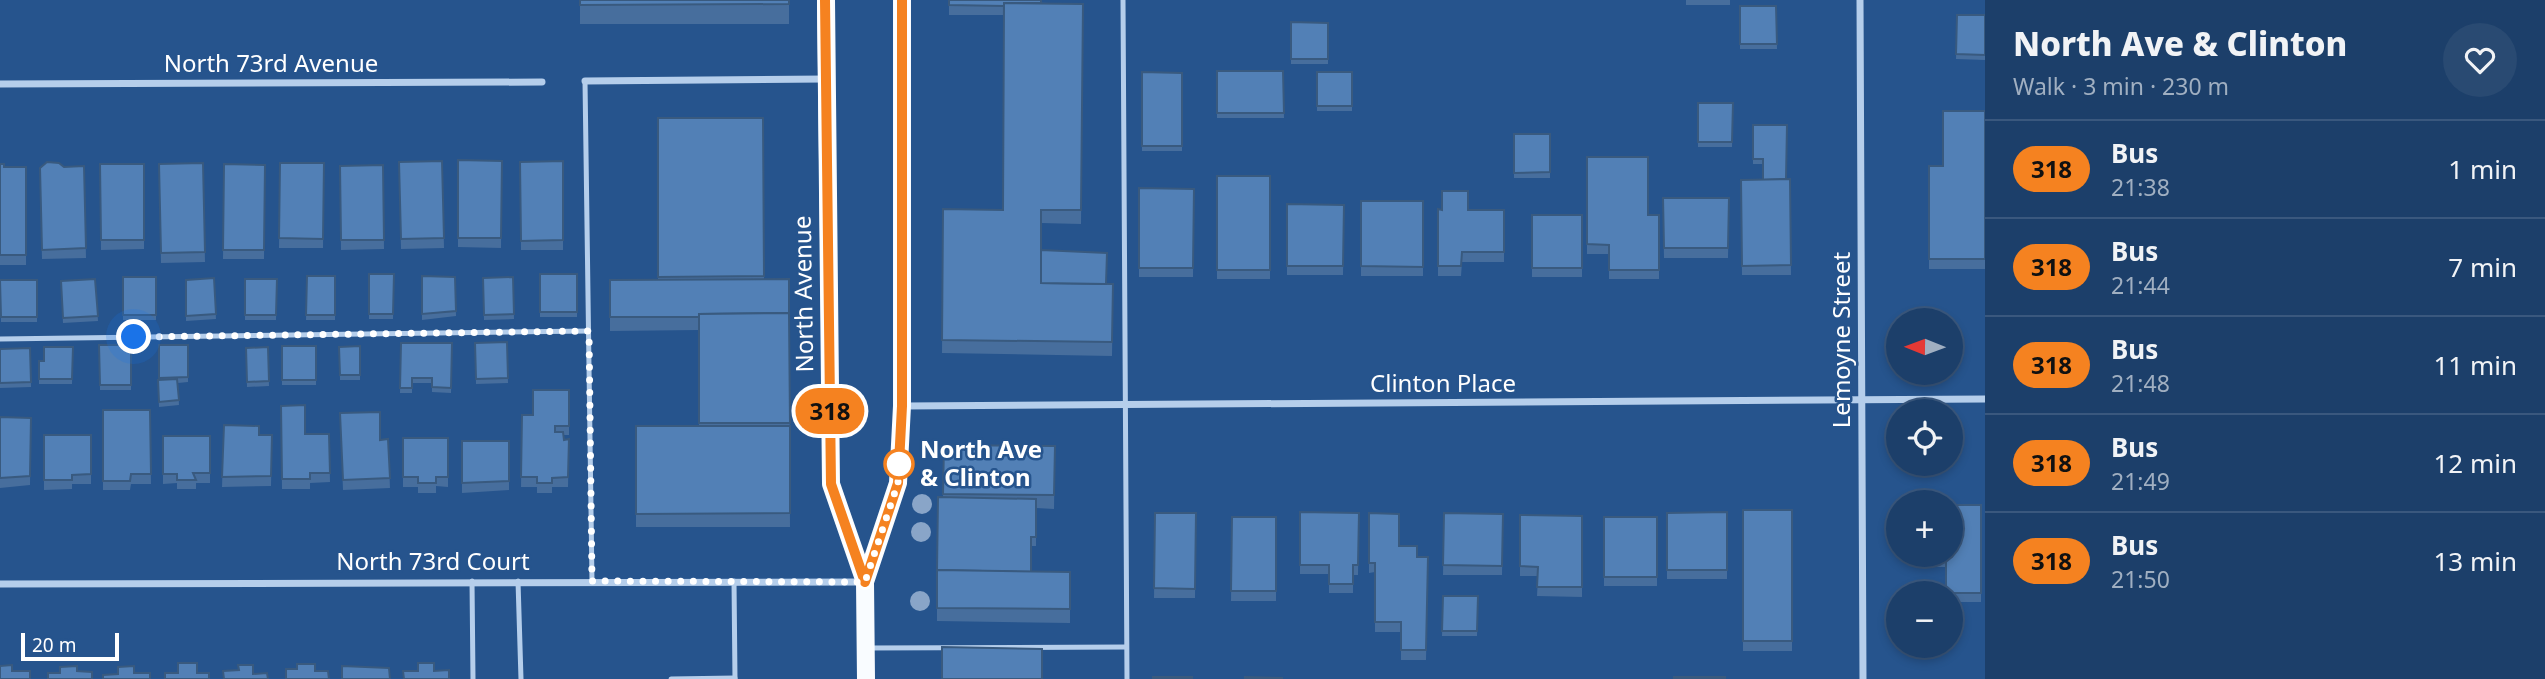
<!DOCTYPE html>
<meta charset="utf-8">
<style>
:root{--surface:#1c3f6a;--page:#294a72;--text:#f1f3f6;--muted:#a0afc1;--line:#3a587e}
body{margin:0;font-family:"Noto Sans",sans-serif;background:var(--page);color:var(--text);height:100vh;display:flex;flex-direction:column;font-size:26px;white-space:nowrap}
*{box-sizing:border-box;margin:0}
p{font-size:23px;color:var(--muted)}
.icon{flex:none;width:38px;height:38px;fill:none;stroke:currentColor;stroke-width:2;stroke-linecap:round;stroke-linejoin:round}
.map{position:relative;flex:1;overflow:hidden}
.drawer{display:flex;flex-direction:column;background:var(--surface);width:560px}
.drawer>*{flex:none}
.badge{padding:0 14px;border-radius:23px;font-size:24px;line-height:46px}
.needle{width:46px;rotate:271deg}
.buttons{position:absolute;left:1886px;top:308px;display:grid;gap:14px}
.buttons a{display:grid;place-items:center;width:77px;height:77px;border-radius:50%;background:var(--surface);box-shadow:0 4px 10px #0003,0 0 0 2px var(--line);font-size:35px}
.scale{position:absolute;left:21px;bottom:18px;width:98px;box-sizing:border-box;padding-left:7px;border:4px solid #fff;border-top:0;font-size:19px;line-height:24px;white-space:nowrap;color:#fff;-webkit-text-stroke:5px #26548d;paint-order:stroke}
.you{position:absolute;width:35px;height:35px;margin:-18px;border:5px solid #fff;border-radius:50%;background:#1a73e8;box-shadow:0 0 0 10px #1a73e833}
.map>.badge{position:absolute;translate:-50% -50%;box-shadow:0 0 0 4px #fff}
.round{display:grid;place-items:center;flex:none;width:74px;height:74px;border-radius:37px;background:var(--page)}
.summary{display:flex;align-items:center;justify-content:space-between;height:119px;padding:0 28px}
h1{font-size:33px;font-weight:800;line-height:52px}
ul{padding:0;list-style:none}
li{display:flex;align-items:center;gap:21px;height:98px;padding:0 28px;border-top:2px solid var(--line)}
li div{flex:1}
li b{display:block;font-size:26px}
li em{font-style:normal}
li .badge{min-width:77px;font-weight:700;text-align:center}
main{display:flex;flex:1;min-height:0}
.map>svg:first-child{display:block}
</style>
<main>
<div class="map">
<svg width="1985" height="679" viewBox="0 0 1985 679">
<rect width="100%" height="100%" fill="#26548d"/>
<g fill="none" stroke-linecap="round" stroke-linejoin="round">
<g stroke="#b5ceeb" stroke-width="5">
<path d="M1123,0L1127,679"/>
<path d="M585,81L592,581"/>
<path d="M0,339L589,331"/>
<path d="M472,581L473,679"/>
<path d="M518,581L521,679"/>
<path d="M734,581L735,679"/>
<path d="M867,648L1126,647"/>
<path d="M671,679L735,678"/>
</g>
<g stroke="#b5ceeb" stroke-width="7">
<path d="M1860,0L1863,679"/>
<path d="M585,81L825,79"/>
<path d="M0,84L542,82"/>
<path d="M904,406L1985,399"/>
<path d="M0,584L864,582"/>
</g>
<g stroke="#f9fcff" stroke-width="18">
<path d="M826,0L831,484L865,582"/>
<path d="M866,679L865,582L898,483L902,406V0"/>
</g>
</g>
<g fill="#89a5c8">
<circle cx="922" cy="504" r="10"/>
<circle cx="921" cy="532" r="10"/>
<circle cx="920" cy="601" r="10"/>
</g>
<g fill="#476e9d">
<rect x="580" y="0" width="209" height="24"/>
<path d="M949,0L1083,4L1081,224L1041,223V250L1107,284H1113L1112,356L942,353L943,209L1003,210L1004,15H949Z"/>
<rect x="1686" y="0" width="44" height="5"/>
<path d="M1740,6H1776L1777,49H1740Z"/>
<path d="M1957,15H1985V60L1956,59Z"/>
<path d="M1291,22L1328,23V64H1291Z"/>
<path d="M1217,71H1283L1284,118H1217Z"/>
<path d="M1142,72L1182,73V151H1142Z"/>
<rect x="1317" y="72" width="35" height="39"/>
<path d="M1698,103H1733L1732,147H1698Z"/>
<path d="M1985,111V269H1929V166H1943Z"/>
<path d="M658,118H763L764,279H789L790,527H636V426H699V330L610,331V280H658Z"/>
<path d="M1753,125L1786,179H1790L1791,275H1742L1741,180H1763V164H1753Z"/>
<rect x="1514" y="134" width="36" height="44"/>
<path d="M1587,157L1648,215H1659V279H1609V254H1587Z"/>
<path d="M458,160L502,161L501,248L458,247Z"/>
<path d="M442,161L444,248L401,249L399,162Z"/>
<path d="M563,161V250H521L520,162Z"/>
<path d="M203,163L205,262L161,263L159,164Z"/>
<path d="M280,163H324L323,248H279Z"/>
<path d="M0,164L4,167H26V265H0Z"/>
<path d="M100,164H144V249L101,250Z"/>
<path d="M224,164L265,165L264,259H223Z"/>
<path d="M383,165L384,249L341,250L340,166Z"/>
<path d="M84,166L86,258L42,259L40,168Z"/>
<rect x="1217" y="176" width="53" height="103"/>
<path d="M1139,188L1194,189L1193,277H1139Z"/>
<path d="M1663,198H1729L1728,258H1664Z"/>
<rect x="1361" y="201" width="62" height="75"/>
<path d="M1287,204L1344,205L1343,275H1287Z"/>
<path d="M1438,209L1504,210V262H1462L1461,276H1438Z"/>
<rect x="1532" y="215" width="50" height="62"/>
<path d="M369,274H394L393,319H369Z"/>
<rect x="540" y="274" width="37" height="43"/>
<path d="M307,276H335V320H306Z"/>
<path d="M422,276L455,277L456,316L422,320Z"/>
<rect x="123" y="277" width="33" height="43"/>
<path d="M513,277L514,319L484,320L483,278Z"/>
<path d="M214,278L216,319L186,321V280Z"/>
<path d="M95,279L98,321L63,323L61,281Z"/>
<path d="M245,279H277L276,320H245Z"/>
<path d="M0,280H37V322H1Z"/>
<path d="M507,342L508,383L476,384L475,343Z"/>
<path d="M401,343H452L451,393L432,392V383H412V393H400Z"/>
<path d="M99,345H131V390H100Z"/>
<path d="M159,345H188V382L178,383L179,405L159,407L158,385L159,380Z"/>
<rect x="282" y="346" width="34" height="39"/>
<path d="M360,346V380H340L339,347Z"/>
<path d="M73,347L72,384H39V361H44Z"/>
<path d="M268,347L269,386L247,387L246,348Z"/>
<path d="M30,348L31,387L0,388V349Z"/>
<path d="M569,390V435H563L564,440L569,439L568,487H552V493H537V487H521L522,415H533Z"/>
<path d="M281,406L305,434H329L330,482L310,483V489H282Z"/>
<path d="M103,410H150L151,484H131L130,490H103Z"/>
<path d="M340,413L380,440L388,439L390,488L343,490Z"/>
<path d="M0,417L31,418L30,485L0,488Z"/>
<path d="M224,425L259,435H272L271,486L222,487Z"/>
<path d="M44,435H91V484H72V489L44,490Z"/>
<path d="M163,436H210V483H196V489H177V483L163,484Z"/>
<path d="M403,438H448V487L436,486V493H418V487H403Z"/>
<path d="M462,441H509V490L462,493Z"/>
<path d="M944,445L1055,446L1054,509L1036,508V546H1031V572H1070V623L937,621V570L943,497Z"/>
<path d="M1981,505V602H1951V593H1946V567H1930V555Z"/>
<rect x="1743" y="510" width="49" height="141"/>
<path d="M1300,512L1359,513L1358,575H1353V593H1329V574H1300Z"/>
<path d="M1727,512V579H1667V513Z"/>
<path d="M1155,513H1196L1195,598H1154Z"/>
<path d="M1369,513L1399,546L1417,557H1428L1426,660H1401V632H1375V572L1369,573Z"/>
<path d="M1444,513L1503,514L1502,575H1443Z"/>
<path d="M1520,515L1582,516V597L1537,596L1538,576H1520Z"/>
<path d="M1232,517H1276V601H1231Z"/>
<rect x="1604" y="517" width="53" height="69"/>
<path d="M1443,596H1478L1477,636H1442Z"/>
</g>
<g fill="#5280b6" stroke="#395a7f" stroke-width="2">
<path d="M580,0H789V4L580,5Z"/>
<path d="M949,0H1041V3H1004V6L949,5Z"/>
<path d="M1004,3L1083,4L1081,210H1041V283L1113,284L1112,342L942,340L943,209L1003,210Z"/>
<path d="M1740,6H1776L1777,44H1740Z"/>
<path d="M1957,15H1985V55L1956,54Z"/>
<path d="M1291,22L1328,23V59H1291Z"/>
<path d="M1217,71H1283L1284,113H1217Z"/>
<path d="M1142,72L1182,73V146H1142Z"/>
<rect x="1317" y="72" width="35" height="34"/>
<path d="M1698,103H1733L1732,142H1698Z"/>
<path d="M1943,111H1985V259H1929V166H1943Z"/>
<path d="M658,118H763L764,276L658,277Z"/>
<path d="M1753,125H1787L1786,179L1763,180V159H1753Z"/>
<path d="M1514,134H1550V172L1514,173Z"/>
<path d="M1587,157H1648V215H1659V270H1609V245L1587,244Z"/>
<path d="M458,160L502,161L501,238H458Z"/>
<path d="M442,161L444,238L401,239L399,162Z"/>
<path d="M563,161V240L521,241L520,162Z"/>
<path d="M47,162L59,163L64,167L84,166L86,248L42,250L40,168Z"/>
<path d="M203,163L205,252L161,253L159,164Z"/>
<path d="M280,163H324L323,239L279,238Z"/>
<path d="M0,164H4V167H26V255H0Z"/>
<path d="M100,164H144V240H101Z"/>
<path d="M224,164L265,165L264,250H223Z"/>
<path d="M383,165L384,240H341L340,166Z"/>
<rect x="1217" y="176" width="53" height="94"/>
<path d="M1790,179L1791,265L1742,266L1741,180Z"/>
<path d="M1139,188L1194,189L1193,268H1139Z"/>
<path d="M1442,191H1468V210H1504V252H1462L1461,266H1438V209L1442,210Z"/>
<path d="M1663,198H1729L1728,248H1664Z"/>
<path d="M1361,201H1423V267L1361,266Z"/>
<path d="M1287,204L1344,205L1343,266H1287Z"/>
<rect x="1532" y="215" width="50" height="53"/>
<path d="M1041,250L1107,253L1106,284L1041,283Z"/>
<path d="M369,274H394L393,314H369Z"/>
<rect x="540" y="274" width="37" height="38"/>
<path d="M307,276H335V315H306Z"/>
<path d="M422,276L455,277L456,311L422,314Z"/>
<rect x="123" y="277" width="33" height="38"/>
<path d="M513,277L514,314L484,315L483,278Z"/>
<path d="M214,278L216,314L186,316V280Z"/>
<path d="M95,279L98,316L63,318L61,281Z"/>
<path d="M245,279H277L276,315H245Z"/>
<path d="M789,279V313L699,314V317H610V280Z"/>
<path d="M0,280H37V317H1Z"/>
<path d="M789,313L790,423H699V314Z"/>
<path d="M507,342L508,378L476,379L475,343Z"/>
<path d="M401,343H452L451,388L432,387V378H412V388H400Z"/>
<path d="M99,345H131V385H100Z"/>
<path d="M159,345H188V377L159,378Z"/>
<rect x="282" y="346" width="34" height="34"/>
<path d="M360,346V375H340L339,347Z"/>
<path d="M44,347H73L72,379H39V361H44Z"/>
<path d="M268,347L269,381L247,382L246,348Z"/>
<path d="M30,348L31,382L0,383V349Z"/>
<path d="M177,379L179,400L159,402L158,380Z"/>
<path d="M533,390H569V426H555V432H563L564,440L569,439L568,477L552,478V483H537V477H521L522,415H533Z"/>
<path d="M305,405V434H329L330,473H310V479H282L281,406Z"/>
<path d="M103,410H150L151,474H131L130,481H103Z"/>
<path d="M380,412V440L388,439L390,478L343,480L340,413Z"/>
<path d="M0,417L31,418L30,476L0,478Z"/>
<path d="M224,425L259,426V435H272L271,476L222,477Z"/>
<path d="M636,426H790V513L636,514Z"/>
<path d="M44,435H91V474L72,475V480H44Z"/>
<path d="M163,436H210V473H193L196,480H177V474H163Z"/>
<path d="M403,438H448V477H436V483H418V477H403Z"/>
<path d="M462,441H509V481L462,483Z"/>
<path d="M944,445L1055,446L1054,495L943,494Z"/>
<path d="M938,497L1036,499V537H1031V572L937,570Z"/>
<path d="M1951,505H1981V593H1946V557H1930V555H1951Z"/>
<rect x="1743" y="510" width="49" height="131"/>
<path d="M1300,512L1359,513L1358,565H1353V584H1329V565H1300Z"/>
<path d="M1727,512V570H1667V513Z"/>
<path d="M1155,513H1196L1195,589L1154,588Z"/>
<path d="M1369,513L1399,514V546H1417V557H1428L1426,650H1401V622H1375V563H1369Z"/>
<path d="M1444,513L1503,514L1502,566L1443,565Z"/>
<path d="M1520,515L1582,516V587H1537L1538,567L1520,566Z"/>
<path d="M1232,517H1276V591H1231Z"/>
<rect x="1604" y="517" width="53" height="60"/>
<path d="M937,570L1070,572V609L937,608Z"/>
<path d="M1443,596H1478L1477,631H1442Z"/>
<path d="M942,647L1042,649V679H942Z"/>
<path d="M178,663H197V673H209V679H165V673H178Z"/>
<path d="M418,663H434V671L449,670V679H404L403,671H418Z"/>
<path d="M297,664H315V671H328L329,679H286V669H297Z"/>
<path d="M12,665V671H30V679H0V666Z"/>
<path d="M238,665H253V674L267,673L268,679H224L223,671L239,670Z"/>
<path d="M77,666V671L92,672V679H48V673H60V667Z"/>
<path d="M134,666V673H150V679H103V675L118,674V667Z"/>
<path d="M342,666L389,668L390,679H342Z"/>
<rect x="1153" y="677" width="39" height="2"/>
<path d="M1245,677L1282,678V679H1245Z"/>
<rect x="1674" y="677" width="51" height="2"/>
</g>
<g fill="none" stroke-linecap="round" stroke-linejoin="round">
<g stroke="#fff" stroke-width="16">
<path id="line" d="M825,0L831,484L865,582L898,483L902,406V0"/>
</g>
<use href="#line" stroke="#f58220" stroke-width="10"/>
<path stroke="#fff" stroke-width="7" stroke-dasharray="0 12.6" d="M134,337L589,331L592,581L865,582L898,483L899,457V464"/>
</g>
<circle fill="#fff" stroke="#f58220" stroke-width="3.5" cx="899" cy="464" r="14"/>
<g text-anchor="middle" stroke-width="5" stroke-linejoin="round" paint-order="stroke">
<g font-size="24" fill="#fff" stroke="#26548d">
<text x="271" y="72">North 73rd Avenue</text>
<text transform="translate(804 294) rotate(-91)" y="8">North Avenue</text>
<text transform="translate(1842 340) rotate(-90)" y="8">Lemoyne Street</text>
<text x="1443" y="392">Clinton Place</text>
<text x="433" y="570">North 73rd Court</text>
</g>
<g font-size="24" font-weight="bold" fill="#fff" stroke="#26548d" text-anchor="start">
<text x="920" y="458">North Ave<tspan x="920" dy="28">&amp; Clinton</tspan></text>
</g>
</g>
</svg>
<div class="buttons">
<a><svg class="needle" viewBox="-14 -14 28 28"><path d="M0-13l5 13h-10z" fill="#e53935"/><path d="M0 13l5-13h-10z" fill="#a0afc1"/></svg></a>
<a><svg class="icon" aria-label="locate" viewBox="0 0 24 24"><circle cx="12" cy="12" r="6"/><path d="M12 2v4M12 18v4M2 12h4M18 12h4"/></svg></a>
<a>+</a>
<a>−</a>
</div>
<div class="scale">20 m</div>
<div class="you" style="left:134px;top:337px"></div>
<b class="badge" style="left:830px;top:411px;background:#f58220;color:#111">318</b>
</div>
<section class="drawer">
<div class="summary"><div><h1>North Ave &amp; Clinton</h1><p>Walk · 3 min · 230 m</p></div><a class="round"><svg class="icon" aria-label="heart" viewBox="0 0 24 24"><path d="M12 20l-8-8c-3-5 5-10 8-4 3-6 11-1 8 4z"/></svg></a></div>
<ul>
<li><span class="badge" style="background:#f58220;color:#111">318</span><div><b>Bus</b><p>21:38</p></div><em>1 min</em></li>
<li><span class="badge" style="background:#f58220;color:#111">318</span><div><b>Bus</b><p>21:44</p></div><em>7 min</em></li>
<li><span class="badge" style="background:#f58220;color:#111">318</span><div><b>Bus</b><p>21:48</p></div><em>11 min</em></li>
<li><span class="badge" style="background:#f58220;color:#111">318</span><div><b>Bus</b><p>21:49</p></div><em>12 min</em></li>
<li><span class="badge" style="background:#f58220;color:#111">318</span><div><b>Bus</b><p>21:50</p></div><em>13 min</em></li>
</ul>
</section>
</main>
